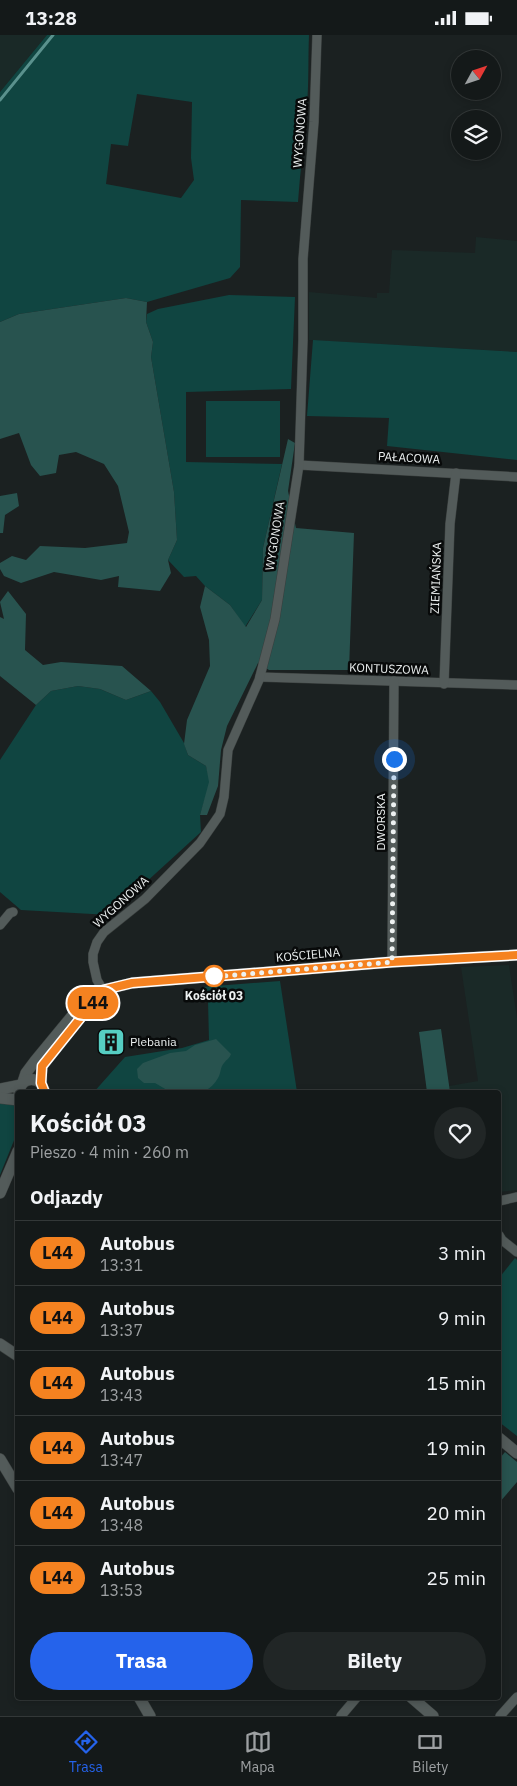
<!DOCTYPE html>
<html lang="pl">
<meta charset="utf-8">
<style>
:root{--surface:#141919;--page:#212626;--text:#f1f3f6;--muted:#9da0a2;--line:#333838;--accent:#2563eb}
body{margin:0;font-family:"IBM Plex Sans",sans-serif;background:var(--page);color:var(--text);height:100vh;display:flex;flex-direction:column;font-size:19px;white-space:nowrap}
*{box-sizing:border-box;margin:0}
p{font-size:16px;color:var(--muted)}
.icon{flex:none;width:28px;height:28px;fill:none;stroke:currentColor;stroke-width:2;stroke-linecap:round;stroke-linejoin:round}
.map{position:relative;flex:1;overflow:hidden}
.sheet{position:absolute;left:15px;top:1055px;width:486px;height:610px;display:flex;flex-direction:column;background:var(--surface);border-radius:5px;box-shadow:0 2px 8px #0003,0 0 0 1px var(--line)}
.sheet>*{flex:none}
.badge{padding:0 10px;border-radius:16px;font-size:18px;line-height:32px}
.needle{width:32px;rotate:50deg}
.buttons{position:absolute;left:451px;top:15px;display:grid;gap:10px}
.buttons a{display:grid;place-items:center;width:50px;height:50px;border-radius:50%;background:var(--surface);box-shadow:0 2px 8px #0003,0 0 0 1px var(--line);font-size:25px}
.you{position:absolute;width:25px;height:25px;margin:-12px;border:4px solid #fff;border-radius:50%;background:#1a73e8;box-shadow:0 0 0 8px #1a73e833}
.map>.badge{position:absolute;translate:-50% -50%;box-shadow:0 0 0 2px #fff}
h2{padding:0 15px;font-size:19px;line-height:45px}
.round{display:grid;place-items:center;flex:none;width:52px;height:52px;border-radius:26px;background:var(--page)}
.headline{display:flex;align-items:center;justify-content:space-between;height:85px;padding:0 15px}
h1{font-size:24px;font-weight:700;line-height:38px}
.action{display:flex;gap:10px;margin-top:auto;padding:10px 15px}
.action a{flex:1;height:58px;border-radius:30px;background:var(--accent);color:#fff;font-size:20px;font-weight:700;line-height:58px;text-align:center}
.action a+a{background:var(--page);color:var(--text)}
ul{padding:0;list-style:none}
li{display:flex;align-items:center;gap:15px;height:65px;padding:0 15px;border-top:1px solid var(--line)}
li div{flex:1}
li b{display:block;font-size:19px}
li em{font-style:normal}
li .badge{min-width:55px;font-weight:700;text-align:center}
.status{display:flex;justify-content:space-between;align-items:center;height:35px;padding:0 25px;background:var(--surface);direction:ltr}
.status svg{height:14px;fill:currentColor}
.menu{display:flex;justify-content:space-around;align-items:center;height:70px;border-top:1px solid var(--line);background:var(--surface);font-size:14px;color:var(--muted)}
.menu a{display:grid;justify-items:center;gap:2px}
.menu .selected{color:var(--accent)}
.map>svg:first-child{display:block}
</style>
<div class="status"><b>13:28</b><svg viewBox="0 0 49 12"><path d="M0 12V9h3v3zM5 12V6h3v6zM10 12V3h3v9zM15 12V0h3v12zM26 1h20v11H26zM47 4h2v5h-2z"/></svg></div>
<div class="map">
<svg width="517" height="1681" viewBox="0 0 517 1681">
<rect width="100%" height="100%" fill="#1b2121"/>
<g fill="#1a2927">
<path d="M0,0H47L0,57Z"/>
<path d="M476,202L517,206V317L309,305V257L377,263V258H389L392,215L475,218Z"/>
<path d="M509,930L517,983V1155L499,1157V1058L450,1057L449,1051L478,1046L461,932Z"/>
</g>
<g fill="#104541" fill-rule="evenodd">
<path d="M47,0H309C308,23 309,47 307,70C305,103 300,135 298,167L241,165L240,232L230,243L147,267L126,263L19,279L0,287V57ZM137,59L192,67L191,123L194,145L181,163L106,149L111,109L128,111Z"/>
<path d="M229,260L295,262L291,354L186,357V427L282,429L263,513L262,565L245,592L230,570L205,551L196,541L184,542L168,525L177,505L174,457L151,322L153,307L146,287L147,279L158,274Z"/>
<path d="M313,305L517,317V425L387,411L389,383L307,381Z"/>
<rect x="206" y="366" width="74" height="56"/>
<path d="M78,651L100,654L126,665L151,656L160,667L184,708L188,720L206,731L210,747L200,780L201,797L110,880L21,875L0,857V725L36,670L51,656Z"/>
<path d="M280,946L297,1057L93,1058L125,1022L182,1013L209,1005L208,966L202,952Z"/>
<path d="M0,1066L17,1070V1098L0,1140Z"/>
<path d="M515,1223L517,1225V1401L499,1387V1243Z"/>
</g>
<g fill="#28534f">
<path d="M126,263L147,267L146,287L153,307L151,322L174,457L177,505L168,525L171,538L160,556L118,552L119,541L101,545L54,537L21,548L4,541L0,534V528L12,521L26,525L40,511L85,513L127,508L129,497L118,451L104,429L76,417L59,420L56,438L40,441L31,430L19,398L0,404V287L19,279Z"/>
<path d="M288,404L295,408L288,456L296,493L354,498L349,635H269L258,628L227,691L221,715L218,751L207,780H200L209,747L206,731L188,720L184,709L187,685L210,631L209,605L200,572L205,551L230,570L246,592L262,565L263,513Z"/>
<path d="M17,458L19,471L5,480L3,498H0V461Z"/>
<path d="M8,556L26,579L25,615L43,630L61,627L122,631L151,656L126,665L100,654L78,651L51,656L36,670L0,641V582L4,584L0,567Z"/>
<path d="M441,994L450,1057H427L419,997Z"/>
<path d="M216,1004L231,1019C229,1024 227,1024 224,1028C220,1032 221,1039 218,1043C207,1063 187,1058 167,1057V1055L155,1048H144L138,1043L137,1034L143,1028L170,1018L186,1016L195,1010Z"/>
<path d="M505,1417L517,1427V1447L499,1468V1424Z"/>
</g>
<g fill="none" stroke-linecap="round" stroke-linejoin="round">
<path stroke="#5a918d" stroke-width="3" d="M0,65L53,0"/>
<g stroke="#393e3d" stroke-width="10">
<g id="minor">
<path d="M299,430L517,442"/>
<path d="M260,642L517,650"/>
<path d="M444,649L450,489L456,438"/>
<path d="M0,890L10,878L13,877"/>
<path d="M392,927L394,646"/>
<path d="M103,955L97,945L93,927V919L97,907L104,897L145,864L200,808L220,779L224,762L228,715L259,645L275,584L299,430L303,305V224L314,87L317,0"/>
<path d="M499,1166L517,1162"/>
<path d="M499,1200L502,1205L517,1217"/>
<path d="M341,1681L357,1662"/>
<path d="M500,1681L517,1662"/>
</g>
</g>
<g stroke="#393e3d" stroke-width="12">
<g id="tertiary">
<path d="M23,1047L26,1038L35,1026L87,963L103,955L132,948L392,927L517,920"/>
<path d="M41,1048L42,1031L100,958"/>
<path d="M0,1054L21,1050"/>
<path d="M19,1058C20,1045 31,1041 41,1048L45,1058"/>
<path d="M0,1063L18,1065"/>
<path d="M0,1158L18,1116"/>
<path d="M0,1309L18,1321"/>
<path d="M499,1403L517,1418"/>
<path d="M0,1424L18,1454"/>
<path d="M139,1662L150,1681"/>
<path d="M411,1662L433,1681"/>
</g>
</g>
<use href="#minor" stroke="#535b5a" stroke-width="9"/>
<use href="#tertiary" stroke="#535b5a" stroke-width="11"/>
</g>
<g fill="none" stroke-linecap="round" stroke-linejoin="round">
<g stroke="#fff" stroke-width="11">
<path id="line" d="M45,1058L41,1048L42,1031L103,955L132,948L392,927L517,920"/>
</g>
<use href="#line" stroke="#f58220" stroke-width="8"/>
<path stroke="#edf1f1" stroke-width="5" stroke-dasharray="0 9" d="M214,941L211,942L392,927L394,724"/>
</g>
<defs>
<g id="building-square" transform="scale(1.4375)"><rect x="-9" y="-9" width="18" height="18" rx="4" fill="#56cec3" stroke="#080a0a"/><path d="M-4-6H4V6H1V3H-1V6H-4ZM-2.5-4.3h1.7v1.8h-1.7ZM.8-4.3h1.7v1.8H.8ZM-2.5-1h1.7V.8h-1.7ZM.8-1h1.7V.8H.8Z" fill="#111"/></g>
</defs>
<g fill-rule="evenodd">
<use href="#building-square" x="111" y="1007"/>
</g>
<circle fill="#fff" stroke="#f58220" stroke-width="2.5" cx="214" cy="941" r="10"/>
<g text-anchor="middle" stroke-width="5" stroke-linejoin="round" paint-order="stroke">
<g font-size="12" fill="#edf1f1" stroke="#080a0a">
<text transform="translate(300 98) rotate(-86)" y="4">WYGONOWA</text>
<text transform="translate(409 423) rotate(3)" y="4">PAŁACOWA</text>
<text transform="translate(275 501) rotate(-81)" y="4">WYGONOWA</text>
<text transform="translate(436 543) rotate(-88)" y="4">ZIEMIAŃSKA</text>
<text transform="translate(389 634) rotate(2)" y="4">KONTUSZOWA</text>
<text transform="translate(381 787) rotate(-90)" y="4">DWORSKA</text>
<text transform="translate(121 867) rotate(-42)" y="4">WYGONOWA</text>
<text transform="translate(308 920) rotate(-5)" y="4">KOŚCIELNA</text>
</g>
<g font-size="12" font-weight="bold" fill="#edf1f1" stroke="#080a0a">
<text x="214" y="965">Kościół 03</text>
</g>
<g font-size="12" fill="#edf1f1" stroke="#080a0a" text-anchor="start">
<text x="130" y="1011">Plebania</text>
</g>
</g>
</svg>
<div class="buttons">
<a><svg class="needle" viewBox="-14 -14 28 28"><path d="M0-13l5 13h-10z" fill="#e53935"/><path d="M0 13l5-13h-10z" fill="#9da0a2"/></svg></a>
<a><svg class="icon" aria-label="layers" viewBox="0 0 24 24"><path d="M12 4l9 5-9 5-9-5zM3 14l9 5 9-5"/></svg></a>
</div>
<div class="you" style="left:394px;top:724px"></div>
<b class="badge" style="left:93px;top:968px;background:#f58220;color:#111">L44</b>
<section class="sheet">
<div class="headline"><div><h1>Kościół 03</h1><p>Pieszo · 4 min · 260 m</p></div><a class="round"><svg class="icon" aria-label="heart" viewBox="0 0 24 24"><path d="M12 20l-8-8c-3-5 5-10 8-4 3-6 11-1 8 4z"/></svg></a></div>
<h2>Odjazdy</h2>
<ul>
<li><span class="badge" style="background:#f58220;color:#111">L44</span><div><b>Autobus</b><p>13:31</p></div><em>3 min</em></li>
<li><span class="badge" style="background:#f58220;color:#111">L44</span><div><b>Autobus</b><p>13:37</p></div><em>9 min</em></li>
<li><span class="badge" style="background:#f58220;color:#111">L44</span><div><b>Autobus</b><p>13:43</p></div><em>15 min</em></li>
<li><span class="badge" style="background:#f58220;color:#111">L44</span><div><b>Autobus</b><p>13:47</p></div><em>19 min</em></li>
<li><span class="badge" style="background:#f58220;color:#111">L44</span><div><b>Autobus</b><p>13:48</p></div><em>20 min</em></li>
<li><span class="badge" style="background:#f58220;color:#111">L44</span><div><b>Autobus</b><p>13:53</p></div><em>25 min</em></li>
</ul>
<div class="action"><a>Trasa</a><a>Bilety</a></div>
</section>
</div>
<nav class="menu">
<a class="selected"><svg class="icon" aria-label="directions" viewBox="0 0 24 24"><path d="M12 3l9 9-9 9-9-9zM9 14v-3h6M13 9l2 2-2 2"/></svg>Trasa</a>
<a><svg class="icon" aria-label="map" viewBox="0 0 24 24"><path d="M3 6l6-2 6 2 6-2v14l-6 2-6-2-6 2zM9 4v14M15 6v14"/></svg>Mapa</a>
<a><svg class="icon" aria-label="tickets" viewBox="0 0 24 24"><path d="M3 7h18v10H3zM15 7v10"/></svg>Bilety</a>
</nav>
